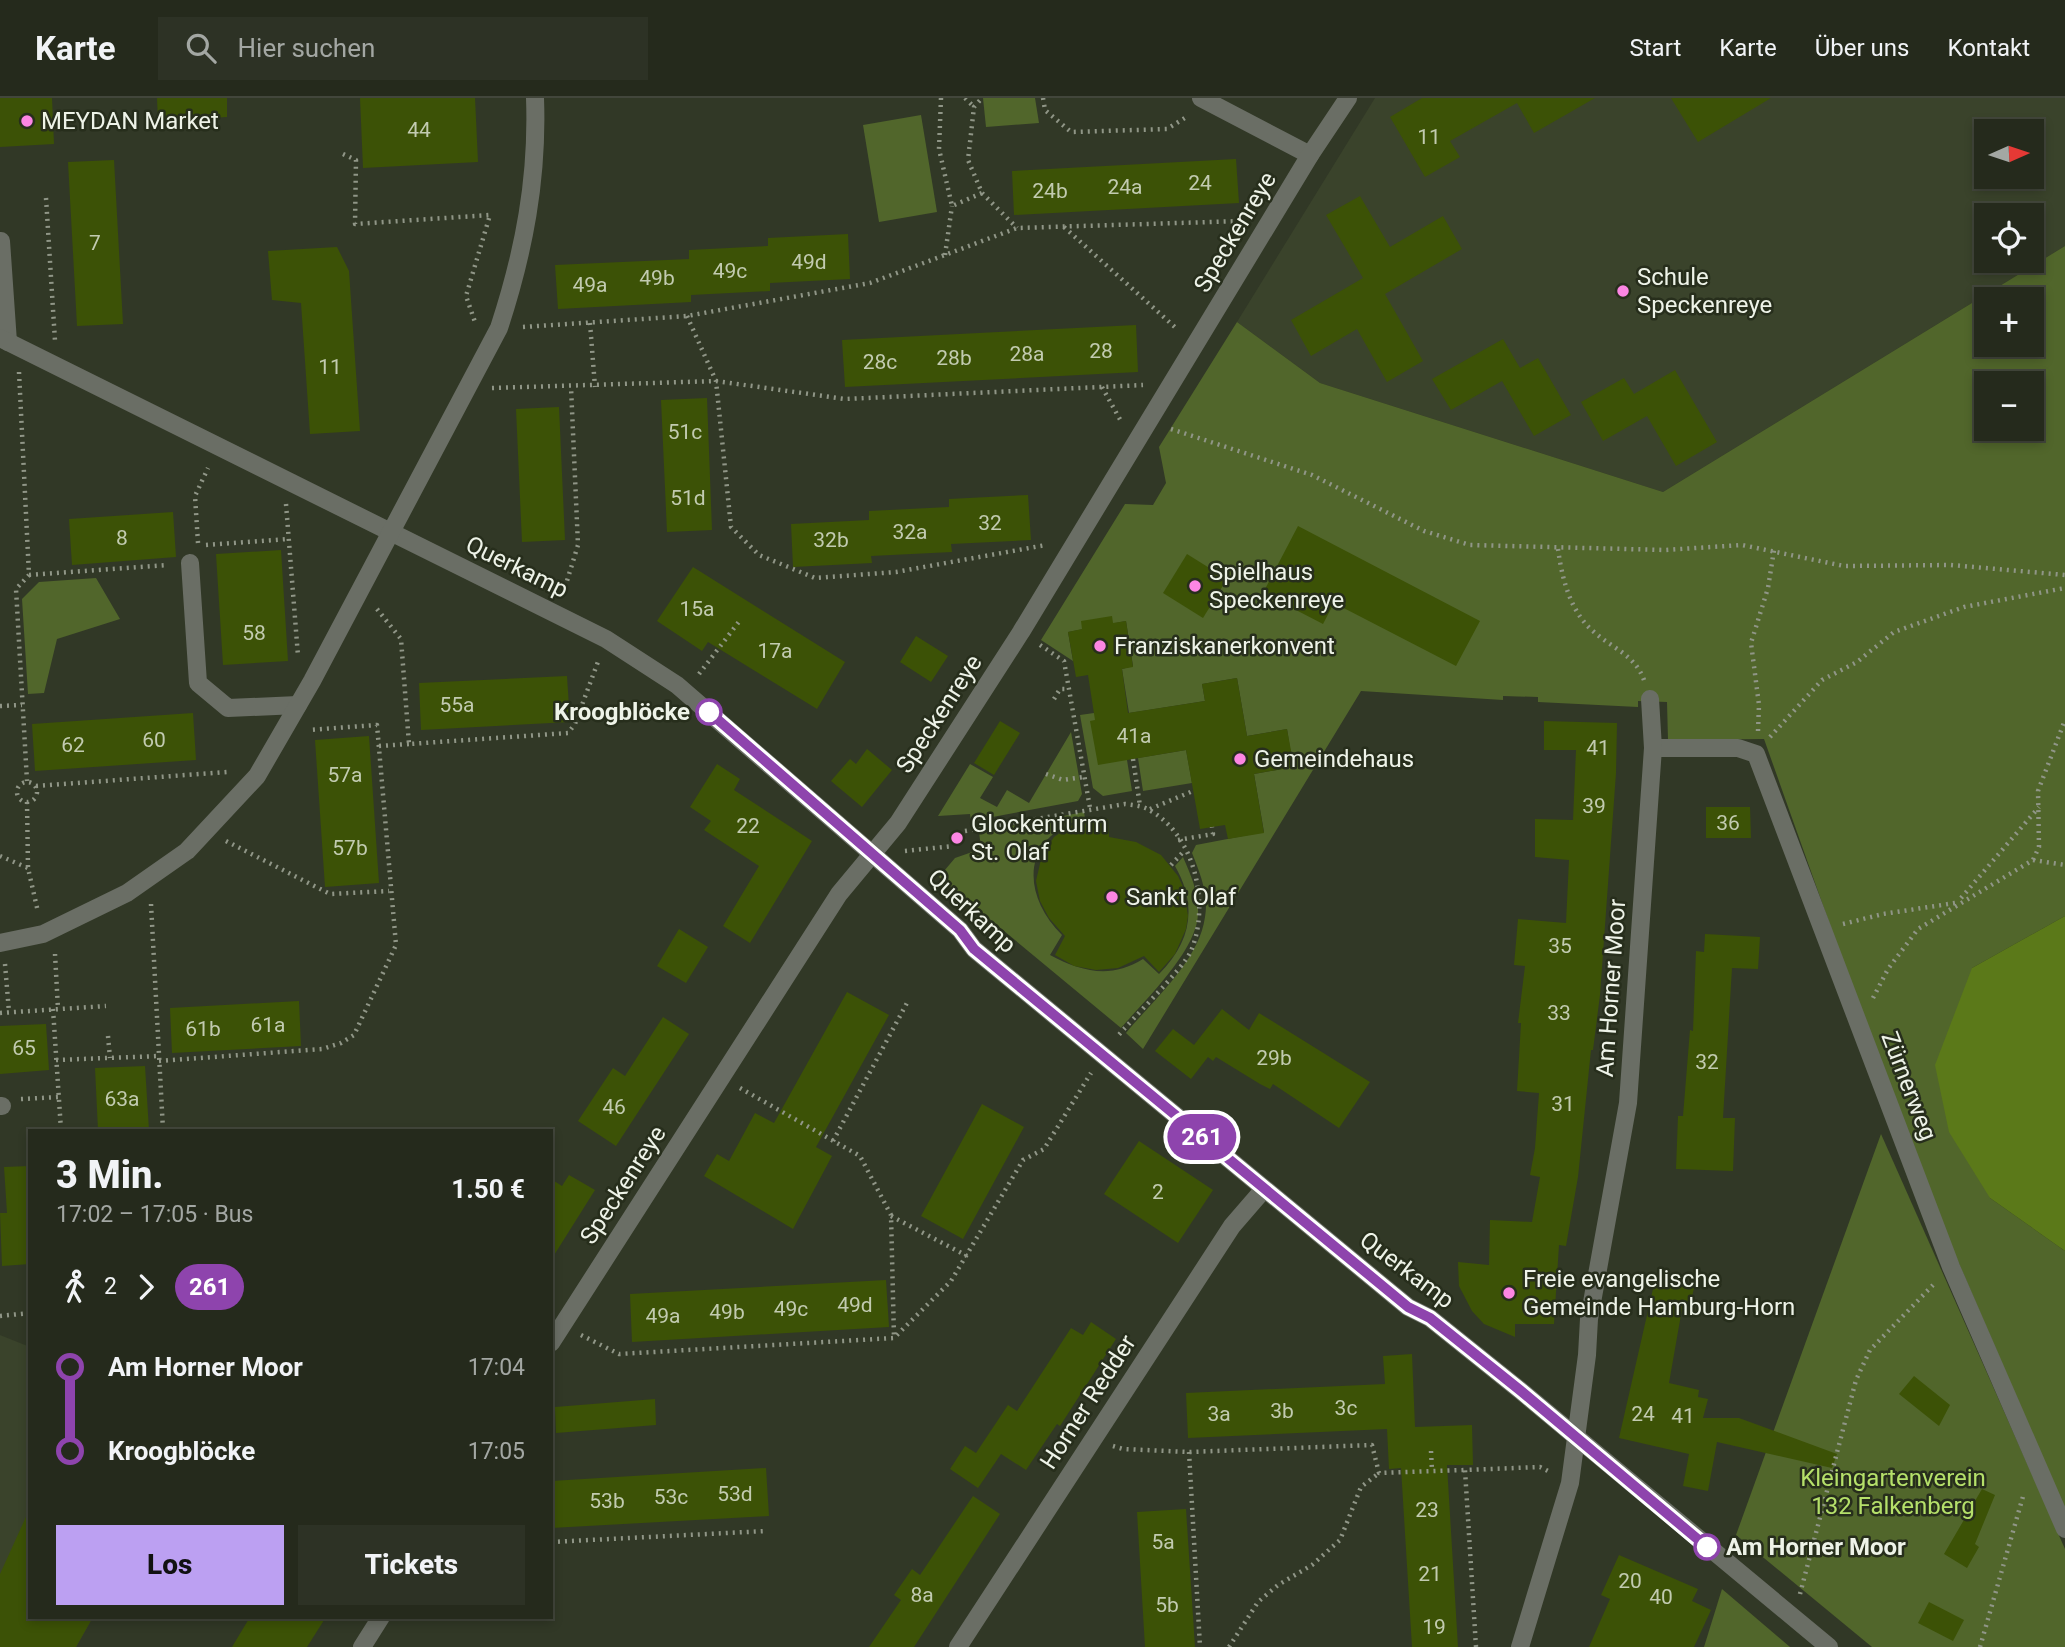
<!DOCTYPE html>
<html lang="de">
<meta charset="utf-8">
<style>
:root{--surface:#252a1c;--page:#2d3225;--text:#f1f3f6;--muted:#a3a7a3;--line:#42463b;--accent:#bca0f2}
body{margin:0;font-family:Roboto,sans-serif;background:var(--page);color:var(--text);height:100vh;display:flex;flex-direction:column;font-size:26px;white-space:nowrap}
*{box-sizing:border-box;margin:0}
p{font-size:23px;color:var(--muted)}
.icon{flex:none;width:38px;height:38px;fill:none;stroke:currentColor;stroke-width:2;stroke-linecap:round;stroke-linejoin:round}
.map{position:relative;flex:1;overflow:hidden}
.side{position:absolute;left:28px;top:1031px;width:525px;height:490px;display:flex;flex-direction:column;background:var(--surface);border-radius:0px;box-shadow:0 4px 10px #0003,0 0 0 2px var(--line)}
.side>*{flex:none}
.badge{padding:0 14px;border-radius:23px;font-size:24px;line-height:46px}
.needle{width:46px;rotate:87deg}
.tools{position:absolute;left:1974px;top:21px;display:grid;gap:14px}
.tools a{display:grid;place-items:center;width:70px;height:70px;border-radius:0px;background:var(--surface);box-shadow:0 4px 10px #0003,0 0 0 2px var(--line);font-size:35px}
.map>.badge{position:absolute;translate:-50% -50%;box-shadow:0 0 0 4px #fff}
.legs{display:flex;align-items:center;gap:10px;height:77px;padding:0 28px;font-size:23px}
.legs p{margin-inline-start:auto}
.headline{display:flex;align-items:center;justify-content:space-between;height:119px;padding:0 28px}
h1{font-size:38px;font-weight:800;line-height:52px}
.button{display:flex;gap:14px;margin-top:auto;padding:14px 28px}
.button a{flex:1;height:80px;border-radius:0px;background:var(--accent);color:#111;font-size:28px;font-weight:800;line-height:80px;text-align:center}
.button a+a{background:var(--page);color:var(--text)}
ul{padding:0 28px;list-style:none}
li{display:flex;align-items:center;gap:24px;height:84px;font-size:26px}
li i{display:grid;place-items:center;width:10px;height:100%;margin:0 9px;background:currentColor}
li i::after{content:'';width:18px;height:18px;margin:-9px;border:5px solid;border-radius:50%;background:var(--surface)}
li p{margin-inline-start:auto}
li:first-child i{background:linear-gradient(#0000 50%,currentColor 0)}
li:last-child i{background:linear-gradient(currentColor 50%,#0000 0)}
header{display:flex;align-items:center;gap:42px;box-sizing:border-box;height:98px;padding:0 35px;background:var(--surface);border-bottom:2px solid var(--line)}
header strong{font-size:33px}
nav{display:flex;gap:38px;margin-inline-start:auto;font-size:24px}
.search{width:490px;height:63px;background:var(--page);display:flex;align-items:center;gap:18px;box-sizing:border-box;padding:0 24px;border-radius:0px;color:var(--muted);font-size:26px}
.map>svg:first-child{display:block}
</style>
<header>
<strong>Karte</strong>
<div class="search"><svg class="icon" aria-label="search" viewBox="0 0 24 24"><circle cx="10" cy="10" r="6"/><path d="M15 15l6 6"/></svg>Hier suchen</div>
<nav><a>Start</a><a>Karte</a><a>Über uns</a><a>Kontakt</a></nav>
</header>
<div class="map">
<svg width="2065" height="1549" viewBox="0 0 2065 1549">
<rect width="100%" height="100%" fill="#313826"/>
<g fill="#3a432b" fill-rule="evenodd">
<path d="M1375,0H2065V148L1663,394L1320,285L1237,224ZM1986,33H2032V79H1986ZM1986,117H2032V163H1986Z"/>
<path d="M0,1237L30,1249V1519H93L76,1549H0Z"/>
</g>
<g fill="#51662b" fill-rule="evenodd">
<path d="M983,0H1035L1039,25L986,29Z"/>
<path d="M921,17L937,114L879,124L863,27Z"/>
<path d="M2065,148V818L1972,870L1990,1100L2065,1153V1411L1954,1154L1891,999L1764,641L1668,642L1667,604L1638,603V609L1538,604V599L1503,598V602L1361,593L1143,951L1126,935C1153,902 1199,863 1205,819C1209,797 1200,775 1192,755L1196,747L1264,734L1254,676L1293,669L1287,631L1247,638L1237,580L1202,586L1205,603L1129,615L1122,571L1133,568L1126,523L1068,534L1073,563L1041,542L1125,406L1153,407L1166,385L1159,349L1237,224L1320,285L1663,394ZM1986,201H2032V247H1986ZM1986,285H2032V331H1986Z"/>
<path d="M96,480L120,521L57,541L44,595L28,596L22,501L39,484Z"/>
<path d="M1094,615L1127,662L1132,693L1103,698L1093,690L1080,617Z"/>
<path d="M1071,634L1082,696L1078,703L971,723L970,716L938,718L970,666L993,679L980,700L997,709L1007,692L1029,705Z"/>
<path d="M1186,652L1192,685L1143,693L1138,660Z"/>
<path d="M1084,714L1085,720C1022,738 1020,795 1062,837L1050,857C1082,874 1111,881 1143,861L1159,876C1191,844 1198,808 1175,768L1183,759C1191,777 1199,796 1198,816C1197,853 1144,903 1121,930L939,779L955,760L975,753L980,742L979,734Z"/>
<path d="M1881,1036L2065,1451V1549H1872L1736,1437Z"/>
<path d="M1722,1491L1790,1549H1704Z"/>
</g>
<path fill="#5b7919" d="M2065,818V1153L1990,1100L1949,1034L1935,967L1972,870Z"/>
<g fill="#3c5206">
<path d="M0,0H52L54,46L0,49Z"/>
<path d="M157,0H227V19L158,23Z"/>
<path d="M360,0H475L478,64L363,70Z"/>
<path d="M1422,0H1595L1534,35L1517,5L1450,43L1460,59L1425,79L1390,19Z"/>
<path d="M1671,0H1771L1698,44Z"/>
<path d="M1236,61L1239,105L1014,117L1012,73Z"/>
<path d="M114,62L123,226L77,228L68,64Z"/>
<path d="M1360,98L1390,149L1443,118L1462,151L1385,196L1423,263L1387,284L1357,231L1311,258L1291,222L1363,180L1326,117Z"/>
<path d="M848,136L850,181L770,185V193L691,197V204L558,211L555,167L689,161V152L768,148V140Z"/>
<path d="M337,149L349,173L360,333L310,336L301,205L272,202L268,153Z"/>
<path d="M1136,227L1138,274L845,289L842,242Z"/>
<path d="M1503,241L1520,270L1538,260L1571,317L1534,338L1502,283L1451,312L1432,281Z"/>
<path d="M1675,272L1717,344L1676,368L1647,318L1603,343L1581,304L1624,280L1634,296Z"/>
<path d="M707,300L712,432L667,434L661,302Z"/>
<path d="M559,309L565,442L522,444L516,311Z"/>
<path d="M1028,397L1031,442L951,446L952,454L871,458L872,465L793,469L791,426L869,422V413L949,409V401Z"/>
<path d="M173,414L176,459L72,467L69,421Z"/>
<path d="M1298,428L1480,523L1456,568L1334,505L1323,526L1263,495Z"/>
<path d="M281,452L288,563L223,567L216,456Z"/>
<path d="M1187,456L1227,481L1203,520L1163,495Z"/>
<path d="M693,469L845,564L817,611L708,544L702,553L657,523Z"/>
<path d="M1112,518L1113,525L1126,523L1133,569L1122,571L1128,615L1205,603L1202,586L1237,580L1247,638L1287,631L1294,669L1254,676L1264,735L1228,741L1225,727L1200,731L1186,652L1098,667L1090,623L1095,622L1088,577L1076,579L1068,534L1082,531L1081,523Z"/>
<path d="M916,538L948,558L931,584L900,564Z"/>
<path d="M567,578L570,624L421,632L419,585Z"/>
<path d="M193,615L196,662L35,673L32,626Z"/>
<path d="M1000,623L1020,635L994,677L974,665Z"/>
<path d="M1544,623L1617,625L1616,675L1600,897L1593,952H1591L1578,1079L1566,1148L1559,1147L1554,1226H1515V1239L1484,1226L1472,1213L1459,1188L1458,1164L1489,1167L1490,1122L1532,1124L1540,1079L1530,1077L1535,1050L1539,995L1517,993L1521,925H1518L1525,868L1514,867L1518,821L1566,825L1569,762L1535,759V721L1573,722L1576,652H1544Z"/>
<path d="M369,638L379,785L325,789L315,642Z"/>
<path d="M867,651L892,672L862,709L831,683L850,661L856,666Z"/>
<path d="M717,666L740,681L734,692L812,743L750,845L723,828L759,768L704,732L711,723L690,709Z"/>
<path d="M1706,709H1750L1751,740H1706Z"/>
<path d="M1108,721L1109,739L1136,744L1161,757L1178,778L1184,791L1188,818L1186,831L1175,856L1159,874L1144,858L1118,870L1096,872L1074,868L1055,857L1065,838L1049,820L1040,803L1036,783L1042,757L1054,739L1072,727Z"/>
<path d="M679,831L708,849L686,885L657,868Z"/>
<path d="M1705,836L1760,839L1758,871L1732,870L1723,1020H1735L1733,1073L1676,1071L1678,1018H1683L1690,932L1693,933L1696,853L1704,854Z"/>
<path d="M847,894L889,917L816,1049L832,1058L793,1131L704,1078L717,1056L729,1063L755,1015L774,1025Z"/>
<path d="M299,903L301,948L172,955L170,910Z"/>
<path d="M1222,911L1249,932L1259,915L1370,984L1339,1030L1273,986L1270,991L1260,986L1216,959L1213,963L1208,959L1191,981L1155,953L1173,931L1194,947Z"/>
<path d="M663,919L689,936L616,1048L578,1023L613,970L625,978Z"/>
<path d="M46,926L49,972L0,976V928Z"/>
<path d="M145,968L149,1032H98L95,970Z"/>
<path d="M982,1006L1024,1029L963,1141L921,1118Z"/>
<path d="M1139,1043L1213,1092L1178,1145L1104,1096Z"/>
<path d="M30,1068V1166L2,1168L0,1115H7L4,1069Z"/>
<path d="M569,1077L595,1092L551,1162V1081L562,1088Z"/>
<path d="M886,1182L889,1229L632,1244L630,1196Z"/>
<path d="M1655,1182L1694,1190L1689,1212L1682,1211L1669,1285L1699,1292L1698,1299L1708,1301L1703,1320H1739L1837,1356L1832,1370L1717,1344L1708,1393L1683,1388L1689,1356L1619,1340Z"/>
<path d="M1091,1224L1116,1241L1060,1328L1057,1326L1026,1372L1001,1356L978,1390L950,1371L965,1348L976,1355L1008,1307L1017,1313L1071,1230L1083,1237Z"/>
<path d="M1412,1256L1415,1329L1472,1327L1473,1367H1447L1458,1549H1412L1401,1370L1389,1371L1387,1331L1188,1340L1186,1295L1385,1286L1383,1258Z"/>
<path d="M1914,1278L1950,1307L1939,1328L1899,1296Z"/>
<path d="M655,1301L656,1327L556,1335L555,1309Z"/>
<path d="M766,1370L769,1418L551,1430V1383Z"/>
<path d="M1982,1391L1995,1397L1975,1446L1979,1449L1967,1470L1944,1456Z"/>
<path d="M973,1398L1000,1416L914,1549H869L901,1502L894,1497L912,1471L920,1477Z"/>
<path d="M30,1410V1519H93L76,1549H0V1476Z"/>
<path d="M1186,1411L1195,1549H1145L1137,1414Z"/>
<path d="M1619,1457L1698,1491L1692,1503L1711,1512L1694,1549H1589L1610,1501L1601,1497Z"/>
<path d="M1929,1504L1964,1522L1953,1543L1918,1525Z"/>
<path d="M250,1519H326L307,1549H232Z"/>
</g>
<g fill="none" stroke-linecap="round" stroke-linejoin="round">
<g stroke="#909687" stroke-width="4.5" stroke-dasharray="2 5" stroke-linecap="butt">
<path d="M941,0L939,51L952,108L982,95L968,62L974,9L982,0"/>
<path d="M965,0L974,9"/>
<path d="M1043,0L1045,12L1071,34L1167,31L1188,18"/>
<path d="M343,56L356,62L355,126L490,117L466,198L476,227"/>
<path d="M982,95L1017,130"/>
<path d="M46,100L55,243"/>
<path d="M1064,129L1177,231"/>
<path d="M945,157L952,108"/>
<path d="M687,218L716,283L731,429L759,457L815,480L896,474L1046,447"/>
<path d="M590,225L595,289"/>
<path d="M523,229L687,218L870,185L1017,130L1243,123"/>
<path d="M19,274L29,477L16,491L27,683"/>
<path d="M1102,289L1122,325"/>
<path d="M492,290L716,283L845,301L1143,287"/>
<path d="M1171,331L1312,377L1424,433L1470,447L1665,452L1742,447L1844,468L1951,467L2065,477"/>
<path d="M286,406L298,558"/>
<path d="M198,445L195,398L208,370"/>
<path d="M206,447L288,441"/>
<path d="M1558,451C1562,480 1570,514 1594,534C1612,550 1635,557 1644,582"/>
<path d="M29,477L168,467"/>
<path d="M563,496L578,447L571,289"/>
<path d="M377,511L401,541L409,646L568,635L575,626L599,561"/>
<path d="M1040,547L1064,563L1090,710"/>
<path d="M699,576L741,521"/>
<path d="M1054,601L1060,591H1069"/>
<path d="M0,608L22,607"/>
<path d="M1758,633L1759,607L1751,545L1768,490L1774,452"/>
<path d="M1770,639L1822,582L1857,564L1894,534L1964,509L2065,490"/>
<path d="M379,648L409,646"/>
<path d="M1133,661L1140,708"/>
<path d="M1046,676L1063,682L1084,679"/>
<circle cx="27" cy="694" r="10"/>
<path d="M36,688L227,674"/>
<path d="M27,704L28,770L38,814"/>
<path d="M1150,711L1193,693"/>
<path d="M965,733L1125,706C1134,707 1144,708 1151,713C1196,739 1210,808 1191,853C1183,871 1132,921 1117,939"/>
<path d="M1178,742L1213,736L1212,729"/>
<path d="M226,743L330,796L389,793"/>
<path d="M905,753L953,748"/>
<path d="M0,758L28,770"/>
<path d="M2033,762L2065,767"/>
<path d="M1171,767L1184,753"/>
<path d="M1961,800L2039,709"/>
<path d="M151,806L163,1032"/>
<path d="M1843,826L1883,816L1955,805"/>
<path d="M55,856L58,911"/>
<path d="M5,866L9,914"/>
<path d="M1873,900L1888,871L1918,831L2033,762L2039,749L2038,693L2065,622"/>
<path d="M53,911L61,1032"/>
<path d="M0,915L106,908"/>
<path d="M108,938L110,960"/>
<path d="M56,962L159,958"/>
<path d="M159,963L322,951L341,945L354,937L396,847L377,627L308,632"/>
<path d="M740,990L860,1058L891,1117L894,1240"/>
<path d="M21,1001L59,999"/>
<path d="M833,1043L908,903"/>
<path d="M891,1118L967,1158"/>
<path d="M0,1218L30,1215"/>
<path d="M581,1237L619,1256L894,1240L951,1183L1023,1062L1044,1051L1091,975"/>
<path d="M1113,1348L1123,1351L1189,1354L1372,1347L1379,1375L1465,1372"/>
<path d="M1431,1353L1432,1373"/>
<path d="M1189,1354L1200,1549"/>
<path d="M551,1444L766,1433"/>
<path d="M1800,1496L1856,1282L1870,1252L1933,1187"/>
<path d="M1229,1549L1258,1504L1278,1487L1312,1467L1340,1442L1361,1389L1379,1375"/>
<path d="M1476,1549L1465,1372L1540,1369L1548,1373"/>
<path d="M1980,1549L2024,1395"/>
</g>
<g stroke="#6a6e65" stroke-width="18">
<path d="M1201,0L1310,57"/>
<path d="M1,143L8,244"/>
<path d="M0,240L606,541L677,587L960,832L974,851L1408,1209L1430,1220L1521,1293L1829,1549"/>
<path d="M190,465L198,585L228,610L298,607"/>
<path d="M1653,650H1738L1756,656L1951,1169L2065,1431"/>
<path d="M0,845L43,836L127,795L187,753L257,678L312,583L499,230C524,154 538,80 535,0"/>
<path d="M0,1008H2"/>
<path d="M551,1245L839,796L898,725L1021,534L1310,57L1348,0"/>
<path d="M362,1549L381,1519"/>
<path d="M958,1549L1232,1128L1264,1091"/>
<path d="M1520,1549L1570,1385L1587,1257L1589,1221L1628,1005L1653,650L1650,601"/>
</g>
</g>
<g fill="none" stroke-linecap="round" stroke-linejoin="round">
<g stroke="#fff" stroke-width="16">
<path id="line-1" d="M709,614L960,832L974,851L1408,1209L1430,1220L1521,1293L1707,1449"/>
</g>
<use href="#line-1" stroke="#8e44ad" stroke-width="10"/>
</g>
<g fill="#fc86e3" stroke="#272e1c" stroke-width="2.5">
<circle cx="27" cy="23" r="7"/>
<circle cx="1623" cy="193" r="7"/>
<circle cx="1195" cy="488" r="7"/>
<circle cx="1100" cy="548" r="7"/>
<circle cx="1240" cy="661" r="7"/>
<circle cx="957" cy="740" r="7"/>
<circle cx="1112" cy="799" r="7"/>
<circle cx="1509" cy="1195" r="7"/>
</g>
<g fill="#fff" stroke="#8e44ad" stroke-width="3.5">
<circle cx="709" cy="614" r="12"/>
<circle cx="1707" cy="1449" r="12"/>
</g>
<g text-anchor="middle" stroke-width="5" stroke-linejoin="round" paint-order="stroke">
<g font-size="21" fill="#c2cbb0">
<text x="419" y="39">44</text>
<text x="1429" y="46">11</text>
<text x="1200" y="92">24</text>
<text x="1125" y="96">24a</text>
<text x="1050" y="100">24b</text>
<text x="95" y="152">7</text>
<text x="809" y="171">49d</text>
<text x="730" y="180">49c</text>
<text x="657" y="187">49b</text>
<text x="590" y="194">49a</text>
<text x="1101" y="260">28</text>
<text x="1027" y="263">28a</text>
<text x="954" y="267">28b</text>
<text x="880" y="271">28c</text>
<text x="330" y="276">11</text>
<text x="685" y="341">51c</text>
<text x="688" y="407">51d</text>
<text x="990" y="432">32</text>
<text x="910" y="441">32a</text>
<text x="122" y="447">8</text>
<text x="831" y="449">32b</text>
<text x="697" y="518">15a</text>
<text x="254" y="542">58</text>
<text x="775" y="560">17a</text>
<text x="457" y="614">55a</text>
<text x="1134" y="645">41a</text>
<text x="154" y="649">60</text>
<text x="73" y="654">62</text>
<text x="1598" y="657">41</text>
<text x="345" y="684">57a</text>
<text x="1594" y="715">39</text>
<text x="1728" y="732">36</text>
<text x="748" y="735">22</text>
<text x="350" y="757">57b</text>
<text x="1560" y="855">35</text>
<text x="1559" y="922">33</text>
<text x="268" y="934">61a</text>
<text x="203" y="938">61b</text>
<text x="24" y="957">65</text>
<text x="1274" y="967">29b</text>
<text x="1707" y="971">32</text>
<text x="122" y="1008">63a</text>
<text x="1563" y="1013">31</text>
<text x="614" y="1016">46</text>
<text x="1158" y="1101">2</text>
<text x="855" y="1214">49d</text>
<text x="791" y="1218">49c</text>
<text x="727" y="1221">49b</text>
<text x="663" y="1225">49a</text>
<text x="1346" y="1317">3c</text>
<text x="1282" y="1320">3b</text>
<text x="1219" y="1323">3a</text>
<text x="1643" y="1323">24</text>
<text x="1683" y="1325">41</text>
<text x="735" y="1403">53d</text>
<text x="671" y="1406">53c</text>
<text x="607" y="1410">53b</text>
<text x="1427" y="1419">23</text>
<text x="1163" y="1451">5a</text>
<text x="1430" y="1483">21</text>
<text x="1630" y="1490">20</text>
<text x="922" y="1504">8a</text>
<text x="1661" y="1506">40</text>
<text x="1167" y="1514">5b</text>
<text x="1434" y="1536">19</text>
</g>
<g font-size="24" fill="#eef3e8" stroke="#272e1c" text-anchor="start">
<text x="41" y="31">MEYDAN Market</text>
<text x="1637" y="187">Schule<tspan x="1637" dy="28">Speckenreye</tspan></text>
<text x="1209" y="482">Spielhaus<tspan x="1209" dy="28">Speckenreye</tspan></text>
<text x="1114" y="556">Franziskanerkonvent</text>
<text x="1254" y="669">Gemeindehaus</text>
<text x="971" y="734">Glockenturm<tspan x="971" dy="28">St. Olaf</tspan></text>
<text x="1126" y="807">Sankt Olaf</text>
<text x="1523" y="1189">Freie evangelische<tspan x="1523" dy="28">Gemeinde Hamburg-Horn</tspan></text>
</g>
<g font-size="24" fill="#eef3e8" stroke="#272e1c">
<text transform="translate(1235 134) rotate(-59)" y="8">Speckenreye</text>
<text transform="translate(517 469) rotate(26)" y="8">Querkamp</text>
<text transform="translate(939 616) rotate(-57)" y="8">Speckenreye</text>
<text transform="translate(972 813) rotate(43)" y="8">Querkamp</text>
<text transform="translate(1611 890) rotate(-86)" y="8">Am Horner Moor</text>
<text transform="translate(1909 988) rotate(69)" y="8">Zürnerweg</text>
<text transform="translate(623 1087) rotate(-57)" y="8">Speckenreye</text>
<text transform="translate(1407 1172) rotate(37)" y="8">Querkamp</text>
<text transform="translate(1088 1304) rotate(-57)" y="8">Horner Redder</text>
</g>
<g font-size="24" font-weight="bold" fill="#eef3e8" stroke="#272e1c" text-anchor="end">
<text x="690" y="622">Kroogblöcke</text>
<text x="1726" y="1457" text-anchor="start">Am Horner Moor</text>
</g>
<g font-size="24" fill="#b5e06a" stroke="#272e1c">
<text x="1893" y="1388">Kleingartenverein<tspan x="1893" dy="28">132 Falkenberg</tspan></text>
</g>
</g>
</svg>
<div class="tools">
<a><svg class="needle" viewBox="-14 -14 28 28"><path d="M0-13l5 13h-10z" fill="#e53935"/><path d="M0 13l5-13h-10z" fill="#a3a7a3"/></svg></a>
<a><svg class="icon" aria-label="locate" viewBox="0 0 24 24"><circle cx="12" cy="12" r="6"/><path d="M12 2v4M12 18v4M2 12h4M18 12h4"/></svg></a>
<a>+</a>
<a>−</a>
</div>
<b class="badge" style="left:1202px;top:1039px;background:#8e44ad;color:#fff">261</b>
<section class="side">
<div class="headline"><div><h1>3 Min.</h1><p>17:02 – 17:05 · Bus</p></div><b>1.50 €</b></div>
<div class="legs"><svg class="icon" aria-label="walk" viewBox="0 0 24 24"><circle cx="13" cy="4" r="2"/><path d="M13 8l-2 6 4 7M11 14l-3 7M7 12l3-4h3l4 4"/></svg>2<svg class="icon" aria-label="forward" viewBox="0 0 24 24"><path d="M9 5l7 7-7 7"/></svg><b class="badge" style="background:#8e44ad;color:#fff">261</b></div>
<ul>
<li><i style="color:#8e44ad"></i><b>Am Horner Moor</b><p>17:04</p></li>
<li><i style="color:#8e44ad"></i><b>Kroogblöcke</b><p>17:05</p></li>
</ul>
<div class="button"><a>Los</a><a>Tickets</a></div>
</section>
</div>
